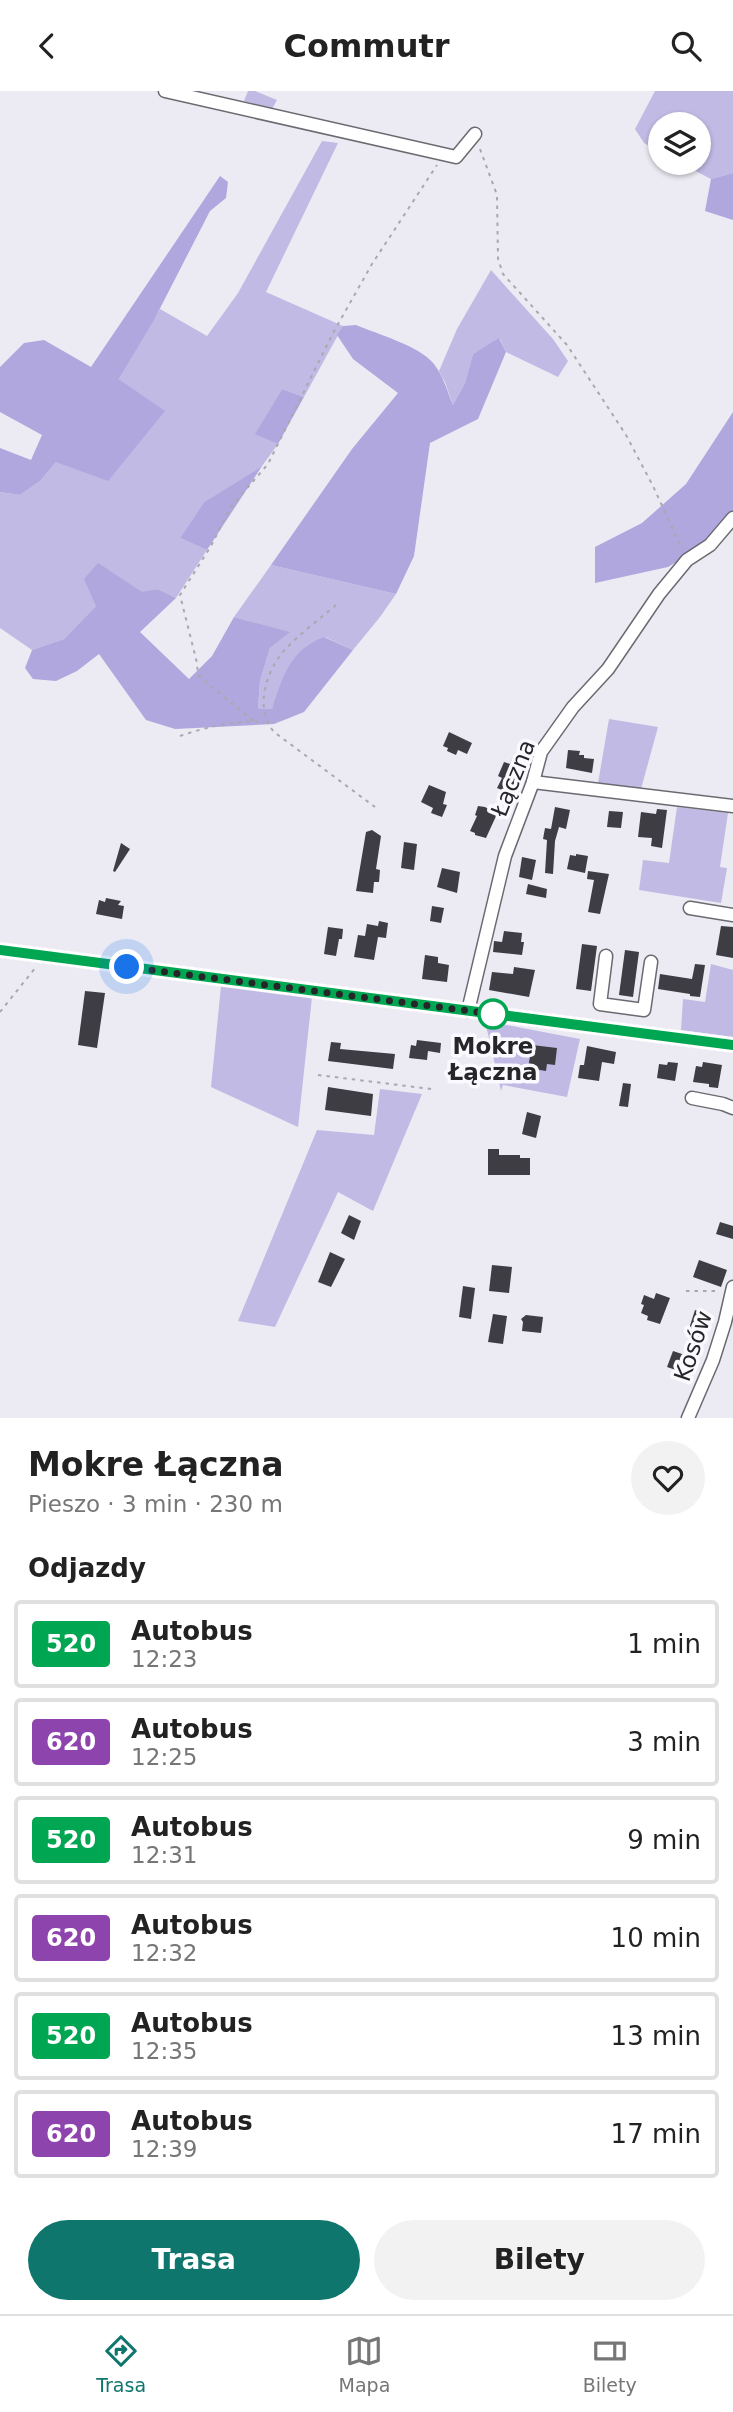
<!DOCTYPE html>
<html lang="pl">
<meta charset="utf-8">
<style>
:root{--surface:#fff;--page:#f2f2f2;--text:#222;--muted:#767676;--line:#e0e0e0;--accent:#0f766e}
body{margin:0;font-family:"DejaVu Sans",sans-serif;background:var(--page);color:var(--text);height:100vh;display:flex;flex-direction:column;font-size:26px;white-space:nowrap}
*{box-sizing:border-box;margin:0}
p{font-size:23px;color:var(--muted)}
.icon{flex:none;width:38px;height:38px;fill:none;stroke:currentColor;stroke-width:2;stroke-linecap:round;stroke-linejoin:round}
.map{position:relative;height:1327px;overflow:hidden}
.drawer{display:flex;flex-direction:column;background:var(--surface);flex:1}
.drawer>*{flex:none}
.badge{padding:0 14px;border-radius:5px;font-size:24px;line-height:46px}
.tools{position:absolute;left:648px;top:21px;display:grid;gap:14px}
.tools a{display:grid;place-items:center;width:63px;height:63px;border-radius:50%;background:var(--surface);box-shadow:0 2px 5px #0004;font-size:35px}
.you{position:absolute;width:35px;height:35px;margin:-18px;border:5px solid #fff;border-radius:50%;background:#1a73e8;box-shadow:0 0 0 10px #1a73e833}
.map>.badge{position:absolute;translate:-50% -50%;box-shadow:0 0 0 4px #fff}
h2{padding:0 28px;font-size:26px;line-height:63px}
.round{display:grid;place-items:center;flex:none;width:74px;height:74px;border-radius:37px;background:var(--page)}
.head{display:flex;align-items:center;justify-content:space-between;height:119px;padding:0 28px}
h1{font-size:33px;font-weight:700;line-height:52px}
.primary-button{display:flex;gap:14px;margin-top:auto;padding:14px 28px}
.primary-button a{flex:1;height:80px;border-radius:42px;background:var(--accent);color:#fff;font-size:28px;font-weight:700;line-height:80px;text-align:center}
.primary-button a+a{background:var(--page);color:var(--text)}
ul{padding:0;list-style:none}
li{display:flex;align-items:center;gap:21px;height:88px;margin:0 14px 10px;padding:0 14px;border:4px solid var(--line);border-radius:7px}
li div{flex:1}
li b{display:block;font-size:26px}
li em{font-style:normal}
li .badge{min-width:77px;font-weight:700;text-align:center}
header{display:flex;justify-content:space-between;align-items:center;height:91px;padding:0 28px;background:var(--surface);font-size:32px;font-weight:700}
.dock{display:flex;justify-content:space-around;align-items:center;height:98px;border-top:2px solid var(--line);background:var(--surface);font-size:19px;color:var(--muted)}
.dock a{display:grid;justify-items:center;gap:4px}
.dock .current{color:var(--accent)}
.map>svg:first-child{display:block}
</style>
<header><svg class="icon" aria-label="back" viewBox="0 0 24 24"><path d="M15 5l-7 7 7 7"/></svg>Commutr<svg class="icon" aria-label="search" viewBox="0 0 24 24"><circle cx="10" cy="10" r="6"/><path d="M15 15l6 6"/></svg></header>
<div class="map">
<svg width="733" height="1327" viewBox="0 0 733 1327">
<rect width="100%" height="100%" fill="#ecebf3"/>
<g fill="#c0bae4">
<path d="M248,0H255L277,9L272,18L244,10Z"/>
<path d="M655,0H733V82L711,88L680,72H698V33H660V61L644,52L635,38Z"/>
<path d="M322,50L338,52L266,201L343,235L304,306L282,298L256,342L278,353L262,375L204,411L180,447L207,459L176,507L158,498L96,515L64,548L32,559L0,537V401L20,404L40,390L56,371L164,320L119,288L160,218L207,245L238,202Z"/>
<path d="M491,179L553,248L568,270L558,286L506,261L500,248L473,263L465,292L453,314L445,291L439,280L457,238Z"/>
<path d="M271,474L396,503L380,526L353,559L325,546L293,569L272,618H258L260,590L270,557L289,541L234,526Z"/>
<path d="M609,628L658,636L641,698L598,692Z"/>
<path d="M677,716L728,722L720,776L727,777L721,812L639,799L643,769L669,772Z"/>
<path d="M711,873L733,879V946L681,939L683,908L705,911Z"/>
<path d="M221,895L312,906L298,1036L211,996Z"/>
<path d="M485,930L580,948L567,1006L503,994L501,1000Z"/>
<path d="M380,998L422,1003L373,1120L338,1101L275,1236L238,1230L317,1039L374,1044Z"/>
</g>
<g fill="#afa7dd">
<path d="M733,82V129L705,120L711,88Z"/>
<path d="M220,85L228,91L226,107L210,120L154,229L119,288L165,320L108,390L56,371L40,390L20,404L0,401V357L31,369L42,344L0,321V276L24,252L44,249L91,276Z"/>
<path d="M356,234C377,243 420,255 434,273C444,286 447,300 453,314L465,292L473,263L499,247L506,261L478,328L430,352L414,465L396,503L271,474L352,358L398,302L353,268L337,244L343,235Z"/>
<path d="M282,298L304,306L278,353L255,343Z"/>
<path d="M733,321V433L728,440L668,476L595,492V456L642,432L686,393Z"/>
<path d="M262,375L207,459L180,447L204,411Z"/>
<path d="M98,472L142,501L158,498L176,507L140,541L189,588L212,565L234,526L290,541L270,557L260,590L258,618H272C283,585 290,559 324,546L353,559L304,621L274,633L175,638L146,629L99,563L77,580L56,590L33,588L25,577L32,559L64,548L96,515L84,488Z"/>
</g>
<g fill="#3d3d43">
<path d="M449,641L472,652L467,663L458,659L456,664L447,660L448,657L443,655Z"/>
<path d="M568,659L580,660L579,664H584V667L594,668L592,682L566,677Z"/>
<path d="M513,666L517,673L523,675L509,702L497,697L502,687L498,685L504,671L510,673Z"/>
<path d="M429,694L446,701L443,713L447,714L442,726L431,722L433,717L421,711Z"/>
<path d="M478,715L485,716L497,723L486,747L475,744V742L470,740L477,725L475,724Z"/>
<path d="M555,716L570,719L566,738L559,736L555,750L553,783L545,782L547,749L543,748L545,737L551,738Z"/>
<path d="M657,718L667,719L662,757L651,755L652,747L638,746L641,721L656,723Z"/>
<path d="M609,720L623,721L621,737L607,736Z"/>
<path d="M372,739L381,745L376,778L380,779L379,791H374L373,802L356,800L366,741Z"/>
<path d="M404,751L417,753L414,779L401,777Z"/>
<path d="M121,752L130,758L115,781L113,780Z"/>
<path d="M576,763L588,765L585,782L567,778L570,764L576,765Z"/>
<path d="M522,766L536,769L532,789L519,786Z"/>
<path d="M442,777L460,781L457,802L437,796Z"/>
<path d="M588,780L609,783L600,823L588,821L594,789L587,788Z"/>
<path d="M528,793L547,798L546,807L526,803Z"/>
<path d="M106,807L121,810L118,814L124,815L122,828L96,823L99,809L105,811Z"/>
<path d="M432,815L444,817L441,832L430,830Z"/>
<path d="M379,830L388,832L386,847L378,846L374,869L354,866L358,844L365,845L367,833L378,835Z"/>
<path d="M721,835L733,836V867L716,864Z"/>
<path d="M328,836L343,838L342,848H339L336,865L324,863Z"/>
<path d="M504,840L522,842L521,851H524L522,864L493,861L494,850L502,851Z"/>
<path d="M582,853L597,855L591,900L576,898Z"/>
<path d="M625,859L639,861L633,906L619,904Z"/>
<path d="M425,864L438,866V872L449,874L447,891L422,888Z"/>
<path d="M695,873L705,874L700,906L690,905V903L658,898L660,883L692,888Z"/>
<path d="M514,876L535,879L529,906L489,899L492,881L513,883Z"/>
<path d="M85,900L105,902L97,957L78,954Z"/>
<path d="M417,949L441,952L440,962L428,960L427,969L409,967L411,954L416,955Z"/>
<path d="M331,951L341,952L340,958L395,963L393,978L328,970Z"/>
<path d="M532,954L557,957L555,974L547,973L546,980L528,977Z"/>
<path d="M587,955L616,961L614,973L602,971L599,990L578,987L580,974H584Z"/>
<path d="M668,971L678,972L675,990L657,987L659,973L667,974Z"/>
<path d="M703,971L722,974L718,997L709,996V993L693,991L696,975L702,976Z"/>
<path d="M623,992L631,993L628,1016L619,1015Z"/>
<path d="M328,996L373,1003L371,1025L325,1019Z"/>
<path d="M527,1021L541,1025L536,1047L522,1043Z"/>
<path d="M488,1058H499V1064H520V1067H530V1084H488Z"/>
<path d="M349,1124L361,1130L354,1149L341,1142Z"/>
<path d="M720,1131L733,1135V1148L716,1143Z"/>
<path d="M330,1161L345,1168L331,1196L318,1191Z"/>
<path d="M699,1169L727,1179L721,1196L693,1186Z"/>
<path d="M492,1174L512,1176L509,1202L489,1200Z"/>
<path d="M463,1195L475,1197L471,1228L459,1226Z"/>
<path d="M656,1202L670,1207L660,1233L647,1229L648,1225L641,1222L644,1214L641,1213L644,1204L654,1208Z"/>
<path d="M695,1219L709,1224L700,1249L687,1244Z"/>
<path d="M493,1223L507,1225L503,1253L488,1251Z"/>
<path d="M526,1224L543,1226L541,1242L522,1240L523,1231L521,1228Z"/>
<path d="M673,1260L688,1265L682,1281L667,1276Z"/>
</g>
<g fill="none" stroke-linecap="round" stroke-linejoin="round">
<g stroke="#6b6a71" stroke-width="15">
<g id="minor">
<path d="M165,0L456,66L475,43"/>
<path d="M533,691L733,715"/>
<path d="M690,817L733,824"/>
<path d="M0,859L733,954"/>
<path d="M606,865L600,913L644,919L651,871"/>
<path d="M468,920L505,765L533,691L541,661L573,616L608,578L659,503L687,469L710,454L733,427"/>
<path d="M692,1007L723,1013L733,1017"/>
<path d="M688,1327L713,1269L725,1231L733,1196"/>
</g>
</g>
<g stroke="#a9a8ae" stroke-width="2" stroke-dasharray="3.5 5" stroke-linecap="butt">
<path d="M480,58L497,104L498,168L503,183L567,254L626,344L653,395L682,458"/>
<path d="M336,514C321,527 289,551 279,566C264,588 256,619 274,641L375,716"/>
<path d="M253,630L198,584L197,572L180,504L211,455L230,417L268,373L333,242L372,173L437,74"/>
<path d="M180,645C206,636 236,629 264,631"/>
<path d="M0,921L36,876"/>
<path d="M318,984L431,998"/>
<path d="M686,1200H720"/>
</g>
<use href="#minor" stroke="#fff" stroke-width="12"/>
</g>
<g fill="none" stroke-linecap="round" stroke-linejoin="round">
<g stroke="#fff" stroke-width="16">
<path id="line" d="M0,859L733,954"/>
</g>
<use href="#line" stroke="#00a651" stroke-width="10"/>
<path stroke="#262528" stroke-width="7" stroke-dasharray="0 12.6" d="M127,876L493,923"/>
</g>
<circle fill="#fff" stroke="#00a651" stroke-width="3.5" cx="493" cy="923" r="14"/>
<g text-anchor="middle" stroke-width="7" stroke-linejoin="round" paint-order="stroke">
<g font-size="23" fill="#262528" stroke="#f9f9ff">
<text transform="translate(513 687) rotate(-68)" y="8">Łączna</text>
<text transform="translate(693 1255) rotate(-71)" y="8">Kosów</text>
</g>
<g font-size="23" font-weight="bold" fill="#262528" stroke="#f9f9ff">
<text x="493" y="963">Mokre<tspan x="493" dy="26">Łączna</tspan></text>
</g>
</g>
</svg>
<div class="tools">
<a><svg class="icon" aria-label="layers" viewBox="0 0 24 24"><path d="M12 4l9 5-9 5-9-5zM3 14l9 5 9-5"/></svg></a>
</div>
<div class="you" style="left:127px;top:876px"></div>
</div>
<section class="drawer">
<div class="head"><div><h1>Mokre Łączna</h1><p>Pieszo · 3 min · 230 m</p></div><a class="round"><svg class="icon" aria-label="heart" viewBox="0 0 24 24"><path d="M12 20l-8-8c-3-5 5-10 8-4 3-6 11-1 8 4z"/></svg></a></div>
<h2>Odjazdy</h2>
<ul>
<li><span class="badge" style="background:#00a651;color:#fff">520</span><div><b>Autobus</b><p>12:23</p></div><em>1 min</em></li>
<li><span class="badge" style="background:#8e44ad;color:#fff">620</span><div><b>Autobus</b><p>12:25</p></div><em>3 min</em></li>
<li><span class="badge" style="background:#00a651;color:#fff">520</span><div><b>Autobus</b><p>12:31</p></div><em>9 min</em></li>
<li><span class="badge" style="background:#8e44ad;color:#fff">620</span><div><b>Autobus</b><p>12:32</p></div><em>10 min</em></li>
<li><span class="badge" style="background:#00a651;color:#fff">520</span><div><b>Autobus</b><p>12:35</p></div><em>13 min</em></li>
<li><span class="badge" style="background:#8e44ad;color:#fff">620</span><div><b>Autobus</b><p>12:39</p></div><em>17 min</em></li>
</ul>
<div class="primary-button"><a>Trasa</a><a>Bilety</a></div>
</section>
<nav class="dock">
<a class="current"><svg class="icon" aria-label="directions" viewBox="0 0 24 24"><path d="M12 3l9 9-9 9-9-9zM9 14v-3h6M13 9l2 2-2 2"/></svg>Trasa</a>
<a><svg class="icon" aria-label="map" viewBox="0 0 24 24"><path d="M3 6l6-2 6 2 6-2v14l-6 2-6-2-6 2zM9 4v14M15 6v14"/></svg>Mapa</a>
<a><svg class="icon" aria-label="tickets" viewBox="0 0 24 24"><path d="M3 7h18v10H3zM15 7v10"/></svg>Bilety</a>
</nav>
